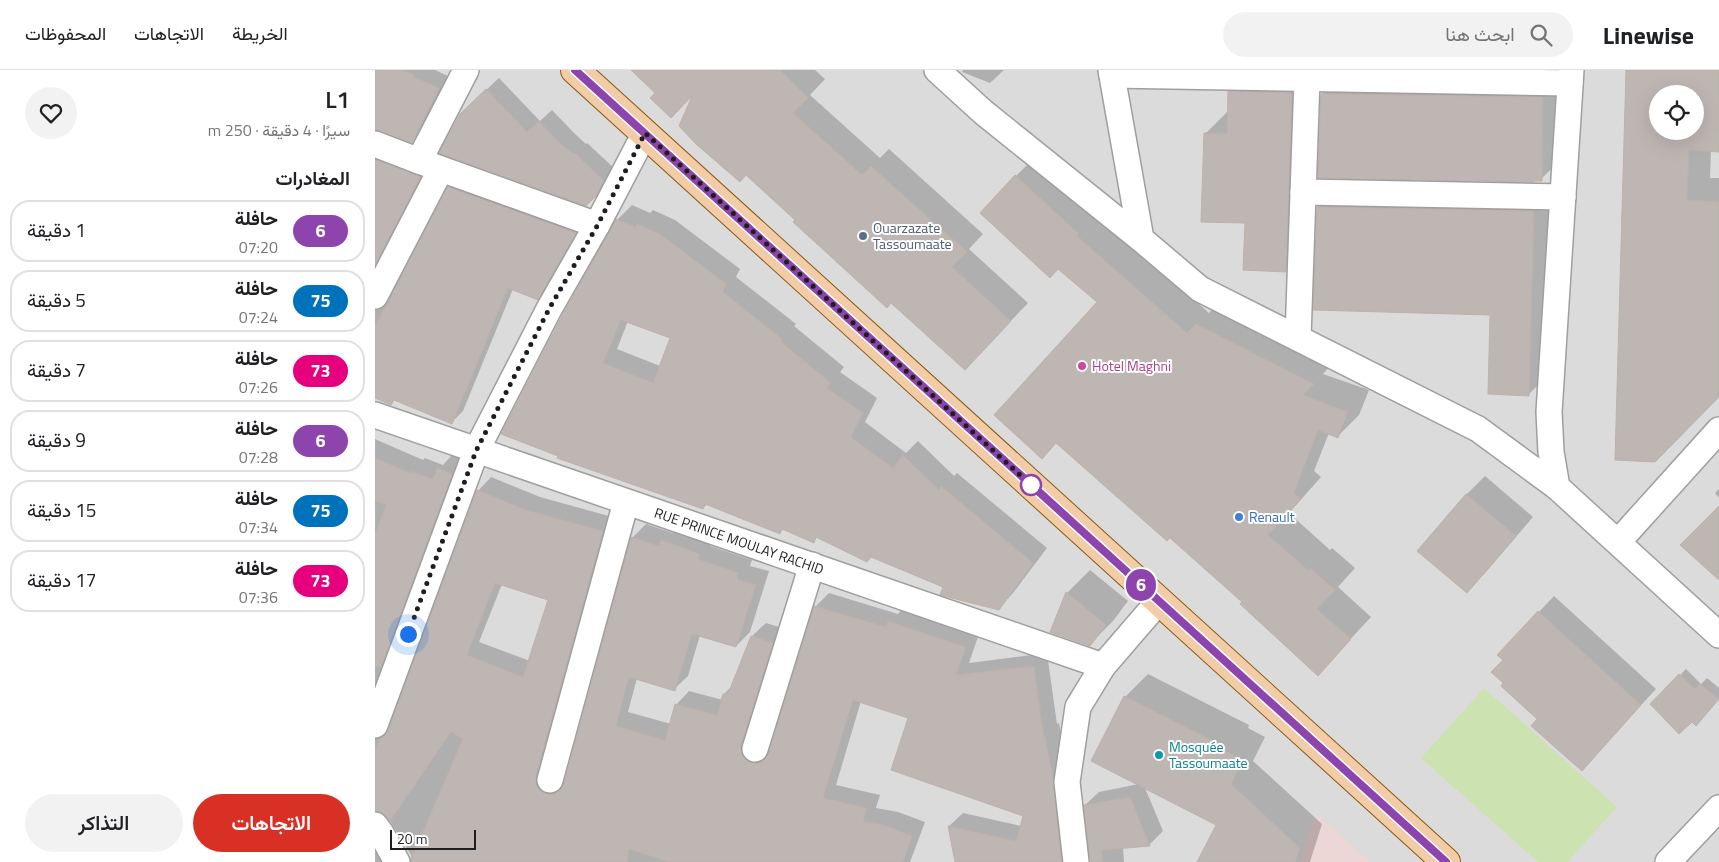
<!DOCTYPE html>
<html lang="ar">
<meta charset="utf-8">
<style>
:root{--surface:#fff;--page:#f2f2f2;--text:#202124;--muted:#757577;--line:#e0e0e0;--accent:#d93025}
body{margin:0;font-family:"Titillium Web",Vazirmatn,sans-serif;background:var(--page);color:var(--text);direction:rtl;height:100vh;display:flex;flex-direction:column;font-size:19px;white-space:nowrap}
*{box-sizing:border-box;margin:0}
p{font-size:16px;color:var(--muted)}
.icon{flex:none;width:28px;height:28px;fill:none;stroke:currentColor;stroke-width:2;stroke-linecap:round;stroke-linejoin:round}
.map{position:relative;flex:1;overflow:hidden;direction:ltr}
.side{display:flex;flex-direction:column;background:var(--surface);width:375px}
.side>*{flex:none}
.badge{padding:0 10px;border-radius:16px;font-size:18px;line-height:32px}
.tools{position:absolute;left:1274px;top:15px;display:grid;gap:10px}
.tools a{display:grid;place-items:center;width:55px;height:55px;border-radius:50%;background:var(--surface);box-shadow:0 5px 20px #0002;font-size:25px}
.scale{position:absolute;left:15px;bottom:12px;width:86px;box-sizing:border-box;padding-left:5px;border:2px solid #1e1e1e;border-top:0;font-size:14px;line-height:18px;white-space:nowrap;color:#1e1e1e;-webkit-text-stroke:4px #fff;paint-order:stroke}
.you{position:absolute;width:25px;height:25px;margin:-12px;border:4px solid #fff;border-radius:50%;background:#1a73e8;box-shadow:0 0 0 8px #1a73e833}
.map>.badge{position:absolute;translate:-50% -50%;box-shadow:0 0 0 2px #fff}
h2{padding:0 25px;font-size:19px;line-height:45px}
.round{display:grid;place-items:center;flex:none;width:52px;height:52px;border-radius:26px;background:var(--page)}
.summary{display:flex;align-items:center;justify-content:space-between;height:85px;padding:0 25px}
h1{font-size:24px;font-weight:600;line-height:38px}
.primary-button{display:flex;gap:10px;margin-top:auto;padding:10px 25px}
.primary-button a{flex:1;height:58px;border-radius:30px;background:var(--accent);color:#fff;font-size:20px;font-weight:600;line-height:58px;text-align:center}
.primary-button a+a{background:var(--page);color:var(--text)}
ul{padding:0;list-style:none}
li{display:flex;align-items:center;gap:15px;height:62px;margin:0 10px 8px;padding:0 15px;border:2px solid var(--line);border-radius:20px}
li div{flex:1}
li b{display:block;font-size:19px}
li em{font-style:normal}
li .badge{min-width:55px;font-weight:700;text-align:center}
header{display:flex;align-items:center;gap:30px;box-sizing:border-box;height:70px;padding:0 25px;background:var(--surface);border-bottom:1px solid var(--line)}
header strong{font-size:24px}
nav{display:flex;gap:28px;margin-inline-start:auto;font-size:18px}
.search{width:350px;height:45px;background:var(--page);display:flex;align-items:center;gap:12px;box-sizing:border-box;padding:0 18px;border-radius:28px;color:var(--muted);font-size:19px}
main{display:flex;flex:1;min-height:0}
.map>svg:first-child{display:block}
</style>
<header>
<strong>Linewise</strong>
<div class="search"><svg class="icon" aria-label="search" viewBox="0 0 24 24"><circle cx="10" cy="10" r="6"/><path d="M15 15l6 6"/></svg>ابحث هنا</div>
<nav><a>الخريطة</a><a>الاتجاهات</a><a>المحفوظات</a></nav>
</header>
<main>
<div class="map">
<svg width="1344" height="792" viewBox="0 0 1344 792">
<rect width="100%" height="100%" fill="#eeeae5"/>
<path fill="#dcdbdb" fill-rule="evenodd" d="M0,0H1344V792H0ZM1282,24H1320V61H1282Z"/>
<path fill="#edd6d6" d="M940,743L996,792H925Z"/>
<path fill="#cce2b0" d="M1109,618L1242,737L1192,792H1163L1046,688Z"/>
<g fill="#0003" fill-rule="evenodd">
<path d="M0,0H60L75,7L48,60L37,71L0,59Z"/>
<path d="M258,0H440L450,9L435,25L505,88L514,79L608,164L594,179L653,233L590,299L517,231L422,150L371,104L320,22L282,23Z"/>
<path d="M588,0H629L615,13L587,2Z"/>
<path d="M876,0H940L934,177L910,200L871,152L830,64L854,40V22Z"/>
<path d="M1253,0H1344V80H1336L1335,108H1344V326ZM1282,24H1320V61H1282Z"/>
<path d="M969,2L1190,5L1189,87L1166,109L947,24Z"/>
<path d="M124,8L165,51L177,40L199,63L211,74L212,73L239,98L232,113L211,134L95,35Z"/>
<path d="M0,72L56,96L0,203Z"/>
<path d="M662,85L723,144L834,243L843,233L959,292L948,304L994,320L984,345L963,366L954,363L939,401L946,407L914,443L955,480L957,478L980,498L963,517L996,547L943,604L869,532L724,232L641,106Z"/>
<path d="M85,106L211,152L173,218L162,229L138,219L88,341L77,352L20,329L16,334L0,326V224L4,228L13,230L16,229L74,118Z"/>
<path d="M967,114L1182,118L1177,301L1154,324L1116,244L943,137Z"/>
<path d="M257,135L275,143L278,140L300,150L365,199L361,207L421,254L419,256L469,297L465,302L502,328L490,352L531,383L543,371L579,406L582,403L672,478L638,523L624,538L497,485L442,467L438,471L408,459L405,462L332,434L328,438L184,387L242,150ZM253,251L296,267L285,296L242,279Z"/>
<path d="M0,369L48,390L50,388L68,395L77,385L90,390L0,634Z"/>
<path d="M1110,406L1158,447L1110,503L1092,522L1044,481L1092,424Z"/>
<path d="M116,407L165,427L241,448L186,711H191L258,467L271,454L298,463L300,460L337,470L335,476L377,490L375,496L394,501L375,562L361,576L325,565L313,606L299,619L262,608L253,642L296,654L301,635L314,621L348,630L349,624L357,616L377,566L391,553L411,559L389,680H396L441,536L454,523L523,544L528,538L604,564L594,593L672,583L682,654L684,653L709,792H581L574,756L588,743L646,756L650,745L534,647L486,631L461,715L505,725L501,738L523,742L550,752L535,792H38L36,785L12,746L7,741L0,740V646L8,655L16,656L103,421ZM127,514L175,529L155,591L104,572Z"/>
<path d="M1344,419V428L1340,423Z"/>
<path d="M715,500L753,531L738,551L714,575L692,523Z"/>
<path d="M1179,526L1281,619L1207,699L1164,649L1130,613L1129,590L1164,542Z"/>
<path d="M1311,599L1326,614L1332,608L1344,618V628L1327,648L1317,650L1277,634Z"/>
<path d="M773,604L874,655L873,658L890,667L878,691L947,754L935,792H824L843,755L770,718L788,761L774,775L748,777L749,792H716L710,735L724,722L764,714L750,627Z"/>
<path d="M0,745L31,792H0Z"/>
</g>
<g fill="#beb6b2" stroke="#beb1a9" fill-rule="evenodd">
<path d="M0,0H27L40,5L39,7L64,18L37,73L0,60Z"/>
<path d="M256,0H405L433,28L418,43L487,105L496,96L592,182L577,197L636,251L590,300L516,233L512,238L418,152L420,150L371,105L365,112L321,74L304,56L317,26L296,48L275,28L280,23Z"/>
<path d="M1251,0H1344V82L1314,80L1312,130L1344,132V327L1280,392L1240,390ZM1282,24H1320V61H1282Z"/>
<path d="M111,19L152,62L164,51L187,75L199,84L200,83L229,111L221,126L211,136L64,83L85,44Z"/>
<path d="M853,21L917,23L911,202L868,200L870,153L826,152L829,63L852,64Z"/>
<path d="M946,24L1168,27L1167,111H1159V112L943,108Z"/>
<path d="M0,89L46,107L0,195Z"/>
<path d="M640,105L704,164L702,166L812,263L821,254L939,314L928,325L973,342L963,368L943,360L919,423L926,429L893,465L933,500L935,498L960,520L942,539L976,569L943,606L865,534L867,532L795,468L792,471L681,373L667,389L619,345L722,232L683,199L675,208L605,143Z"/>
<path d="M73,117L201,163L163,230L133,218L77,354L19,330L16,335L0,328V256Z"/>
<path d="M942,137L1159,141L1154,326L1113,324L1115,245L938,240Z"/>
<path d="M241,149L261,157L262,154L285,164L351,214L348,222L407,269L405,271L456,313L452,318L488,343L476,367L518,398L528,385L564,420L566,416L658,493L624,540L565,525L568,517L496,487L492,492L441,467L439,473L407,459L405,464L330,434L328,439L182,388L183,386L126,364L187,246ZM246,250L295,268L278,313L228,293Z"/>
<path d="M0,388L35,403L36,401L58,409L62,398L77,404L6,598L0,596V464L11,435L0,431Z"/>
<path d="M102,420L151,440L228,461L161,706V714L165,720L172,724H179L185,720L189,714L256,467L284,476L286,470L325,484L323,489L364,503L362,509L381,515L361,577L317,564L300,621L254,607L241,656L290,670L300,634L342,645L348,624H353L376,566L398,573L366,675V683L370,689L376,693H384L390,689L394,683L439,536L511,557L513,551L591,577L581,605L659,596L669,667L670,666L678,708L687,792H580L573,756L641,771L648,746L516,700L533,648L478,630L448,728L492,738L488,751L509,755L537,766L528,792H294L254,779L252,792H36V789L88,669L76,662L15,751L6,742L0,741V681L5,668L10,666L13,660ZM120,513L173,530L148,607L92,585Z"/>
<path d="M1091,424L1141,466L1092,523L1042,481Z"/>
<path d="M1344,436V510L1305,475Z"/>
<path d="M691,522L731,555L715,576L675,562Z"/>
<path d="M1163,541L1266,635L1207,701L1156,656L1162,649L1126,616L1128,613L1116,602L1128,590L1122,585Z"/>
<path d="M1304,604L1320,619L1325,614L1344,629L1321,656L1317,652L1304,664L1275,634Z"/>
<path d="M749,626L852,678L851,681L868,690L856,714L925,778L920,792H822L841,755L716,691Z"/>
<path d="M755,727L775,776L727,780L728,792H715L709,735Z"/>
</g>
<g fill="none" stroke-linecap="round" stroke-linejoin="round">
<g stroke="#9f9f9f" stroke-width="28">
<g id="street">
<path d="M562,0L608,42L766,169"/>
<path d="M736,0L766,169L825,219L1103,359L1182,417"/>
<path d="M1196,0L1174,342L1176,382L1182,417L1344,565"/>
<path d="M737,5L1195,13"/>
<path d="M0,74L44,91"/>
<path d="M66,99L222,155"/>
<path d="M928,122L1188,127"/>
<path d="M0,226L66,99L44,91L91,0"/>
<path d="M923,268L932,9"/>
<path d="M0,345L728,596"/>
<path d="M1243,472L1344,360"/>
<path d="M0,655L101,381L174,239L222,155L270,63"/>
<path d="M380,679L437,495"/>
<path d="M175,710L251,432"/>
<path d="M0,755L6,763L22,792"/>
<path d="M701,792L692,712L703,637L728,596L784,531"/>
<path d="M1293,792L1344,738"/>
</g>
</g>
<g stroke="#875811" stroke-width="30">
<path id="primary" d="M200,0L1071,792"/>
</g>
<use href="#street" stroke="#fff" stroke-width="25"/>
<use href="#primary" stroke="#f1cca6" stroke-width="28"/>
</g>
<g fill="none" stroke-linecap="round" stroke-linejoin="round">
<g stroke="#fff" stroke-width="11">
<path id="line" d="M200,0L1071,792"/>
</g>
<use href="#line" stroke="#8e44ad" stroke-width="8"/>
<path stroke="#1e1e1e" stroke-width="5" stroke-dasharray="0 9" d="M33,564L101,381L174,239L222,156L270,63L656,415"/>
</g>
<circle fill="#5c6f8a" stroke="#fff" stroke-width="2" cx="488" cy="166" r="5"/>
<circle fill="#d1479c" stroke="#fff" stroke-width="2" cx="707" cy="296" r="5"/>
<circle fill="#fff" stroke="#8e44ad" stroke-width="2.5" cx="656" cy="415" r="10"/>
<circle fill="#3f7fe0" stroke="#fff" stroke-width="2" cx="864" cy="447" r="5"/>
<circle fill="#0f9aa8" stroke="#fff" stroke-width="2" cx="784" cy="685" r="5"/>
<g text-anchor="middle" stroke-width="4" stroke-linejoin="round" paint-order="stroke">
<g font-size="14" fill="#4e5e75" stroke="#fff" text-anchor="start">
<text x="498" y="163">Ouarzazate<tspan x="498" dy="16">Tassoumaate</tspan></text>
</g>
<g font-size="14" fill="#b23c85" stroke="#fff" text-anchor="start">
<text x="717" y="301">Hotel Maghni</text>
</g>
<g font-size="14" fill="#366cbe" stroke="#fff" text-anchor="start">
<text x="874" y="452">Renault</text>
</g>
<g font-size="14" fill="#1e1e1e" stroke="#fff">
<text transform="translate(364 471) rotate(19)" y="5">RUE PRINCE MOULAY RACHID</text>
</g>
<g font-size="14" fill="#0d838f" stroke="#fff" text-anchor="start">
<text x="794" y="682">Mosquée<tspan x="794" dy="16">Tassoumaate</tspan></text>
</g>
</g>
</svg>
<div class="tools">
<a><svg class="icon" aria-label="locate" viewBox="0 0 24 24"><circle cx="12" cy="12" r="6"/><path d="M12 2v4M12 18v4M2 12h4M18 12h4"/></svg></a>
</div>
<div class="scale">20 m</div>
<div class="you" style="left:33px;top:564px"></div>
<b class="badge" style="left:766px;top:515px;background:#8e44ad;color:#fff">6</b>
</div>
<section class="side">
<div class="summary"><div><h1>L1</h1><p>سيرًا · 4 دقيقة · 250 m</p></div><a class="round"><svg class="icon" aria-label="heart" viewBox="0 0 24 24"><path d="M12 20l-8-8c-3-5 5-10 8-4 3-6 11-1 8 4z"/></svg></a></div>
<h2>المغادرات</h2>
<ul>
<li><span class="badge" style="background:#8e44ad;color:#fff">6</span><div><b>حافلة</b><p>07:20</p></div><em>1 دقيقة</em></li>
<li><span class="badge" style="background:#0072bc;color:#fff">75</span><div><b>حافلة</b><p>07:24</p></div><em>5 دقيقة</em></li>
<li><span class="badge" style="background:#e6007e;color:#fff">73</span><div><b>حافلة</b><p>07:26</p></div><em>7 دقيقة</em></li>
<li><span class="badge" style="background:#8e44ad;color:#fff">6</span><div><b>حافلة</b><p>07:28</p></div><em>9 دقيقة</em></li>
<li><span class="badge" style="background:#0072bc;color:#fff">75</span><div><b>حافلة</b><p>07:34</p></div><em>15 دقيقة</em></li>
<li><span class="badge" style="background:#e6007e;color:#fff">73</span><div><b>حافلة</b><p>07:36</p></div><em>17 دقيقة</em></li>
</ul>
<div class="primary-button"><a>الاتجاهات</a><a>التذاكر</a></div>
</section>
</main>
